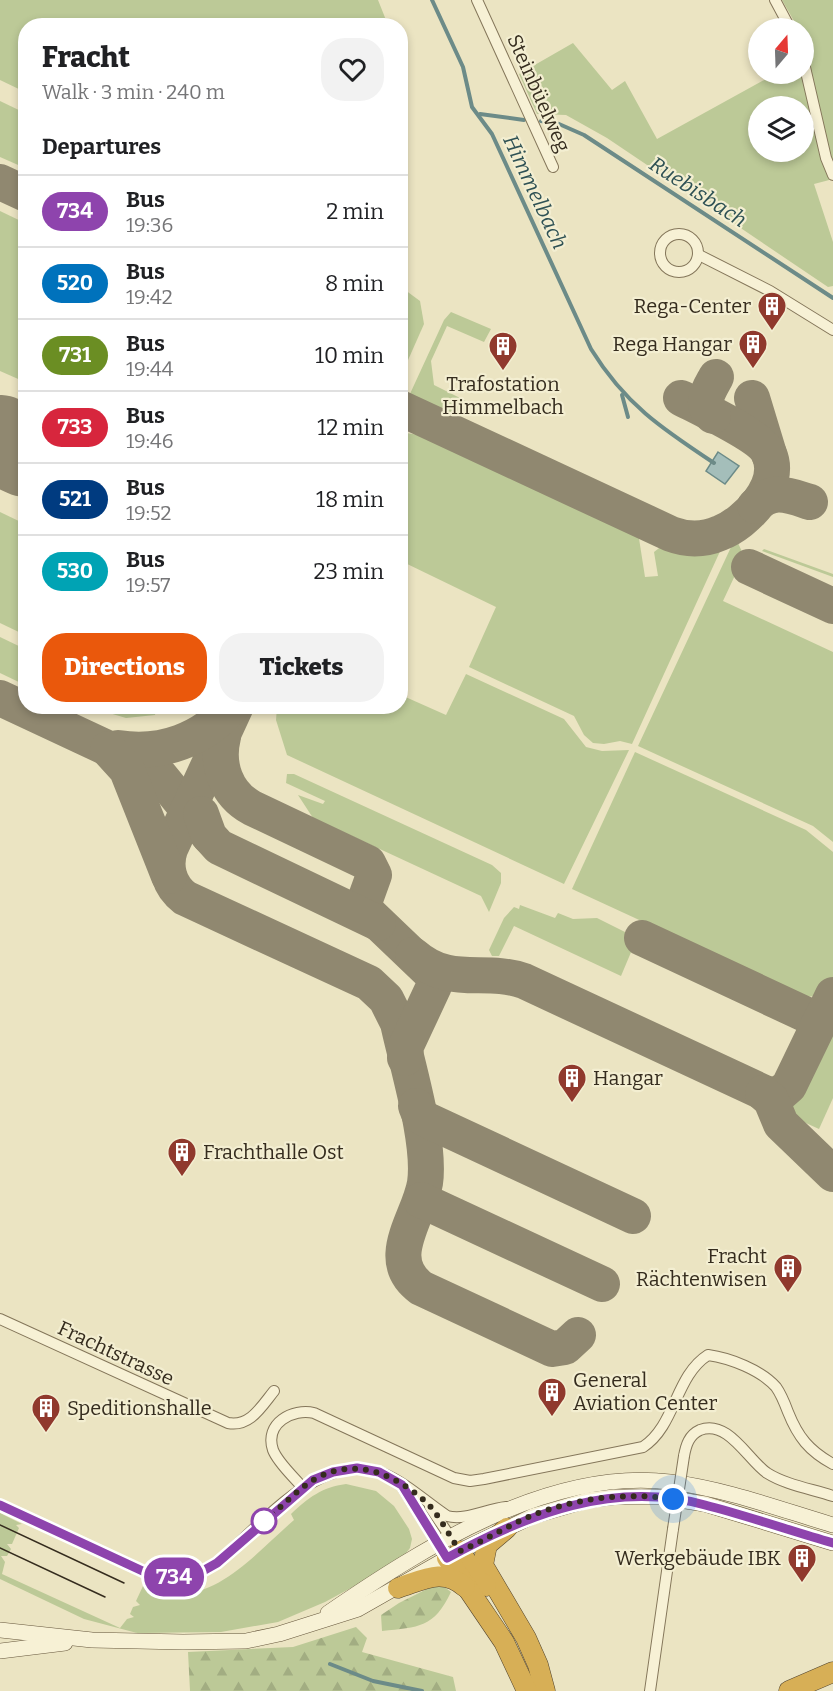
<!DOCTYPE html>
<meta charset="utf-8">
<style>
:root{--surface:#fff;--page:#f2f2f2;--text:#202124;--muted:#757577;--line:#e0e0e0;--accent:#ea580c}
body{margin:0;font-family:Bitter,serif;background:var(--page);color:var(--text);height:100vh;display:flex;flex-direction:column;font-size:22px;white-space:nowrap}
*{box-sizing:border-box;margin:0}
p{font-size:20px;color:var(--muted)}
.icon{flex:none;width:33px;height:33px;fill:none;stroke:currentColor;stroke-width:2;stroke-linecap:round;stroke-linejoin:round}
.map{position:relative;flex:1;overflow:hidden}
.panel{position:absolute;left:18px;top:18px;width:390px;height:696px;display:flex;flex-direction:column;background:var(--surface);border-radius:24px;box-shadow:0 3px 9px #0003}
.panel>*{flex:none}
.badge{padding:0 12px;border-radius:20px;font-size:21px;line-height:39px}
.needle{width:39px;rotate:19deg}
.fabs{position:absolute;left:748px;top:18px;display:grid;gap:12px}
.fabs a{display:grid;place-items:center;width:66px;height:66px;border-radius:50%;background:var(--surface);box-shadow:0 3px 9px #0003;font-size:30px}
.you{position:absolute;width:30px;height:30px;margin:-15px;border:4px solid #fff;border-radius:50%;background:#1a73e8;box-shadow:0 0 0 9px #1a73e833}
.map>.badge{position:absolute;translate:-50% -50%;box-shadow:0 0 0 3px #fff}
h2{padding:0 24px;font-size:22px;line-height:54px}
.round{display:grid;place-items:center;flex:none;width:63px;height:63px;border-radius:24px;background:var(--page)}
.headline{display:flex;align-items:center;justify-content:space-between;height:102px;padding:0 24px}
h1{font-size:28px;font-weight:800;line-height:45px}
.button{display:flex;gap:12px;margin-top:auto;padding:12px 24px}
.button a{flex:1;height:69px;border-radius:24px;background:var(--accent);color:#fff;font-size:24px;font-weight:800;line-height:69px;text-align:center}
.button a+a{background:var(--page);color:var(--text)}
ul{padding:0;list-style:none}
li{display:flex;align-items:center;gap:18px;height:72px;padding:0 24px;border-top:2px solid var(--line)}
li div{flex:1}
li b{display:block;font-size:22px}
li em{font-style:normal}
li .badge{min-width:66px;font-weight:700;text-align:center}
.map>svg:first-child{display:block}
</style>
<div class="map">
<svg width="833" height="1691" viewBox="0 0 833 1691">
<defs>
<pattern id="forest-firs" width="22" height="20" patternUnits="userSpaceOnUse" patternTransform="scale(1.5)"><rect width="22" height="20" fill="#bcc997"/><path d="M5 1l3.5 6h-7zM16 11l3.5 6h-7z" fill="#a2ad82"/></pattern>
</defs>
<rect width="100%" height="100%" fill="#ebe4c2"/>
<g fill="#bcc997" fill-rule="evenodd">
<path d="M0,0H378L388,25L26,26L25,92L0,80Z"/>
<path d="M782,0H833V179L814,184L833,242V286L828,287L607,138L566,115L537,114L519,74L573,43L612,90L625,81L657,139L775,74H804V57L808,55L804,43V28H798ZM759,106H804V152H759Z"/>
<path d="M0,101L25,113V168L0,157Z"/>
<path d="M0,211L25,223V382L0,371Z"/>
<path d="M401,287L420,301L424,324L401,376Z"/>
<path d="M451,312L491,329L484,342L447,326L431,361L434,385L470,403L459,420H454L409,396L444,320Z"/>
<path d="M406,433L426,436L454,447L638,532L645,577L658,576L654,552L663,545C682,553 702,551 722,547L632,744L620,741L604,744L593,743L584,735L574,716L469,667L496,607L401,561L400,434Z"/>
<path d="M0,512L25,524V635L0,623Z"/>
<path d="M738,543L744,556L723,601L833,652V842L813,826L638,746L732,545Z"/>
<path d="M764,549L833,574V577L762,551Z"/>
<path d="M0,637L25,649V685L0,673Z"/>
<path d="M466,674L564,719L586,747L602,751L629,750L564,884L287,755L276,720L277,707L400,706L401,695L446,715Z"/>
<path d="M150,706L156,709L155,715L126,718L89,707Z"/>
<path d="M635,752L806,830L833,852V978L823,995L806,997L572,889Z"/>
<path d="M287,774H294L492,865L501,873V883L489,912L481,896L313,818L298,795L323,804L325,801L286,783Z"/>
<path d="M520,905L555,918L558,913L573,919L597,918L637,938L621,976L514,926L499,956H492L489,950L504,918L514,907L519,909Z"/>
<path d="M826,1025L833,1028V1098L819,1129L784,1113Z"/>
<path d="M346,1484L376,1491L394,1506L409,1529L412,1539L410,1548L403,1557L386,1569L325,1602L278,1622L221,1632L137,1633L84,1619L0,1579V1513L22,1524L16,1525L19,1528L12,1544H7L11,1549L7,1556H1L5,1562L2,1574L120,1628L127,1619L134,1617L130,1614L133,1607L140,1605L136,1601L143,1586C206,1616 251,1557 294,1520L291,1514C308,1498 322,1487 346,1484Z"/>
</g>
<g fill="url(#forest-firs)">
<path d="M439,1583L451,1592C434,1628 419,1627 382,1631L381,1615L399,1603Z"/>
<path d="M356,1627L367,1638L362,1652L453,1677L456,1691H190L188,1652L293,1647Z"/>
</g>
<path fill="#a4beba" stroke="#6c8b88" stroke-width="1.5" d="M718,452L739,466L725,484L706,471Z"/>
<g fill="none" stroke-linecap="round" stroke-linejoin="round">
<g stroke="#6c8b88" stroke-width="4">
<path d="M432,0L463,67L472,107L492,134L591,349C625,404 661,428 714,463"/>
<path d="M480,114L524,120"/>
<path d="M541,121L559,124L584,135L833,298"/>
<path d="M622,395L628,417"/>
<path d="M330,1664L373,1681L422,1691"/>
</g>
<g stroke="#908870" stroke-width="36">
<path d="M0,182L26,194"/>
<path d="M752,398L769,454"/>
<path d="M400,408L671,534C687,540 704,540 720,533C746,523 783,485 769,454C762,437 700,408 681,398"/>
<path d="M713,416C699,403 709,390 716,377"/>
<path d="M755,506C772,488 788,495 810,502"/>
<path d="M749,567L833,606"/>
<path d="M0,698L150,768L161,777L209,836"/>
<path d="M236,706L170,849C164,867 169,886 185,898L369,983L386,999L398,1023C407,1065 431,1142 425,1183C419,1219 382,1259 421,1288L552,1349L565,1347L578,1335"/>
<path d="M223,737C216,765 226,794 252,808L368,863L374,875L365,900L366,911L434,976V986L406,1046L405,1058"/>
<path d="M118,748C161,755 203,740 232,706"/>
<path d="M108,749L127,770L169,876"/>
<path d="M201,814L209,836L219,847L378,923"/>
<path d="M642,938L809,1016L815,1023L814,1032"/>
<path d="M413,955C451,988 483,967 524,981L769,1095L781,1093L789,1086L833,995"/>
<path d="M763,1093L771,1100L781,1124L833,1174"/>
<path d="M416,1106L420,1116L427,1120L633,1216"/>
<path d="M421,1200L602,1284"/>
</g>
<path stroke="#908870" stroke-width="90" d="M0,440L26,452"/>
<g stroke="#84765a" stroke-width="12">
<g id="minor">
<path d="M477,0L553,167"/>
<path d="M775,0L790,28"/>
<path d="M804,63L826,158L833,175"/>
<circle cx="679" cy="253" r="19"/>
<path d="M699,255L770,291L833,330"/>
<path d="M0,1319L228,1423C250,1427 261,1407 274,1391"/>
<path d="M684,1456C686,1445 689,1435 700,1430C728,1419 748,1460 767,1473C786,1485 812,1489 833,1496"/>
<path d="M303,1488C294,1477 278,1463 273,1450C264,1423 293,1408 314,1413L454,1478L470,1481L484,1479L643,1447C676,1425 675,1376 708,1355C730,1358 761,1370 776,1387C781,1394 785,1404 788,1412C798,1437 809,1451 833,1464"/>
<path d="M403,1488L441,1549"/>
<path d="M0,1505L149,1574L167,1577L184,1576L201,1571L217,1563C260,1527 319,1450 382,1473C405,1482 426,1502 447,1516C466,1521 486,1509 506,1507"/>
<path d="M430,1507L453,1541"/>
<path d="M650,1691L673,1529"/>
</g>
</g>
<g stroke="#66573d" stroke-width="16">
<g id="secondary">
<path d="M328,1613C423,1548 550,1467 670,1482C726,1489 779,1509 833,1525"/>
<path d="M0,1630L92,1640L183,1642L246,1641L279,1634L358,1609L460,1551L533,1516L588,1500L614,1497H660L705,1504L833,1543"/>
<path d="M0,1651L65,1643"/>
</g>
</g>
<g stroke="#52442e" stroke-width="21">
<g id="motorway">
<path d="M507,1528L487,1545L483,1565L526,1638L538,1665L545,1691"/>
<path d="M460,1551L478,1580L486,1586"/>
<path d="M447,1558L504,1642L527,1691"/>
<path d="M398,1588C423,1580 443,1567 465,1587"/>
<path d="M789,1691L833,1672"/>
</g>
</g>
<use href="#minor" stroke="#f7f1d5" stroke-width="10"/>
<use href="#secondary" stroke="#f7f1d5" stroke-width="15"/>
<use href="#motorway" stroke="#d7af56" stroke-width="20"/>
<g stroke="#352c1e" stroke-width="1.5">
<path d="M0,1525L124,1583"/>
<path d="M0,1548L105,1597"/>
</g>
<g stroke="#84765a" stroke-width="12" stroke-linecap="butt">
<path id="minor-bridge" d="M673,1529L684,1456"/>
</g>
<use href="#minor-bridge" stroke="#f7f1d5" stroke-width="10"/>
</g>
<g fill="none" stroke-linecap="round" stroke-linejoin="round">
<g stroke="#fff" stroke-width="14">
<path id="line" d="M0,1505L149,1574L167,1577L184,1576L201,1572L217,1563L313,1480L333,1472L357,1468L379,1472L402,1485L447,1558C527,1514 614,1480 705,1505C748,1516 791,1531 833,1543"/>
</g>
<use href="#line" stroke="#8e44ad" stroke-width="9"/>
<path stroke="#352c1e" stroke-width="6" stroke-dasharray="0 10.8" d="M264,1521C283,1507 299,1486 321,1476C359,1458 397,1476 426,1502C439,1514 449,1536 460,1551C484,1541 507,1526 531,1516C575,1498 627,1492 673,1499"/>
</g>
<defs>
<g id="building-pin" transform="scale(1.5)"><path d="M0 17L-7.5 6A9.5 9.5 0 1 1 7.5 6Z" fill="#90392d" stroke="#f3eed1"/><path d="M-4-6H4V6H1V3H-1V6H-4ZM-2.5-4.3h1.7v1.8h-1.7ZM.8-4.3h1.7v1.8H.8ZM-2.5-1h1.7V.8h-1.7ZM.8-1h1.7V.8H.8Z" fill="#fff"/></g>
</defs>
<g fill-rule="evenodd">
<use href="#building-pin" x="772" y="306"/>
<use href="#building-pin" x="753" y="344"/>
<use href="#building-pin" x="503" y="346"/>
<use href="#building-pin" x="572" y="1078"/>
<use href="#building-pin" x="182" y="1152"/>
<use href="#building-pin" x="788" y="1268"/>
<use href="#building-pin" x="552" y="1392"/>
<use href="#building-pin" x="46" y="1408"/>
<use href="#building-pin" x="802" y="1558"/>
</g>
<circle fill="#fff" stroke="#8e44ad" stroke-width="3" cx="264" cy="1521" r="12"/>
<g text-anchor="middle" stroke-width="4.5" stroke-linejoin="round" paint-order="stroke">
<g font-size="20" fill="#352c1e" stroke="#f3eed1">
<text transform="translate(539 93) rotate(66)" y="7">Steinbüelweg</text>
<text transform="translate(116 1353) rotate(25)" y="7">Frachtstrasse</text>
</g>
<g font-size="20" fill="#352c1e" stroke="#f3eed1" text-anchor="end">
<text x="751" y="313">Rega-Center</text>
<text x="732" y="351">Rega Hangar</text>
<text x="503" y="391" text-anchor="middle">Trafostation<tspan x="503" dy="23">Himmelbach</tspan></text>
<text x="593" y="1085" text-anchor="start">Hangar</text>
<text x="203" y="1159" text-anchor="start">Frachthalle Ost</text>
<text x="767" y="1263">Fracht<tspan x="767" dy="23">Rächtenwisen</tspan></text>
<text x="573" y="1387" text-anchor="start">General<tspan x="573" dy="23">Aviation Center</tspan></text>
<text x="67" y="1415" text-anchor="start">Speditionshalle</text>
<text x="781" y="1565">Werkgebäude IBK</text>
</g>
<g font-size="21" font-style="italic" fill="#2e5154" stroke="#f3eed1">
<text transform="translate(535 192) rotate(65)" y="7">Himmelbach</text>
<text transform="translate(698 192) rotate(33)" y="7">Ruebisbach</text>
</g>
</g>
</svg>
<div class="fabs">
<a><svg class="needle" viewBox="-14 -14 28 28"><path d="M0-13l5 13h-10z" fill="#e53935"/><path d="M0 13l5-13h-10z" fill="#757577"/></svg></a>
<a><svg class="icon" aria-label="layers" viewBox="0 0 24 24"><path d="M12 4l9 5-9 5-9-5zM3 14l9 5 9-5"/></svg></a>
</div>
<div class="you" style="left:673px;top:1499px"></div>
<b class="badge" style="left:174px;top:1577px;background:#8e44ad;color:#fff">734</b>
<section class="panel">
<div class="headline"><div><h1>Fracht</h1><p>Walk · 3 min · 240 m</p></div><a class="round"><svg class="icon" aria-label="heart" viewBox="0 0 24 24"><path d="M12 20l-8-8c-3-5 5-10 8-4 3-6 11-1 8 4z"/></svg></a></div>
<h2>Departures</h2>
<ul>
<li><span class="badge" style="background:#8e44ad;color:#fff">734</span><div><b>Bus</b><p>19:36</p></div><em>2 min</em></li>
<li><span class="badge" style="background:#0072bc;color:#fff">520</span><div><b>Bus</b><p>19:42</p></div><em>8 min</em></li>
<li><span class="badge" style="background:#6b8e23;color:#fff">731</span><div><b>Bus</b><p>19:44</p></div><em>10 min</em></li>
<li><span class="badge" style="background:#d7263d;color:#fff">733</span><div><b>Bus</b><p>19:46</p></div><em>12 min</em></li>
<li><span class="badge" style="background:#003b80;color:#fff">521</span><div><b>Bus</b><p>19:52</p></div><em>18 min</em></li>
<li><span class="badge" style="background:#00a3b4;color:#fff">530</span><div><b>Bus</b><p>19:57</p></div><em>23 min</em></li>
</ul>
<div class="button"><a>Directions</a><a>Tickets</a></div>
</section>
</div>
